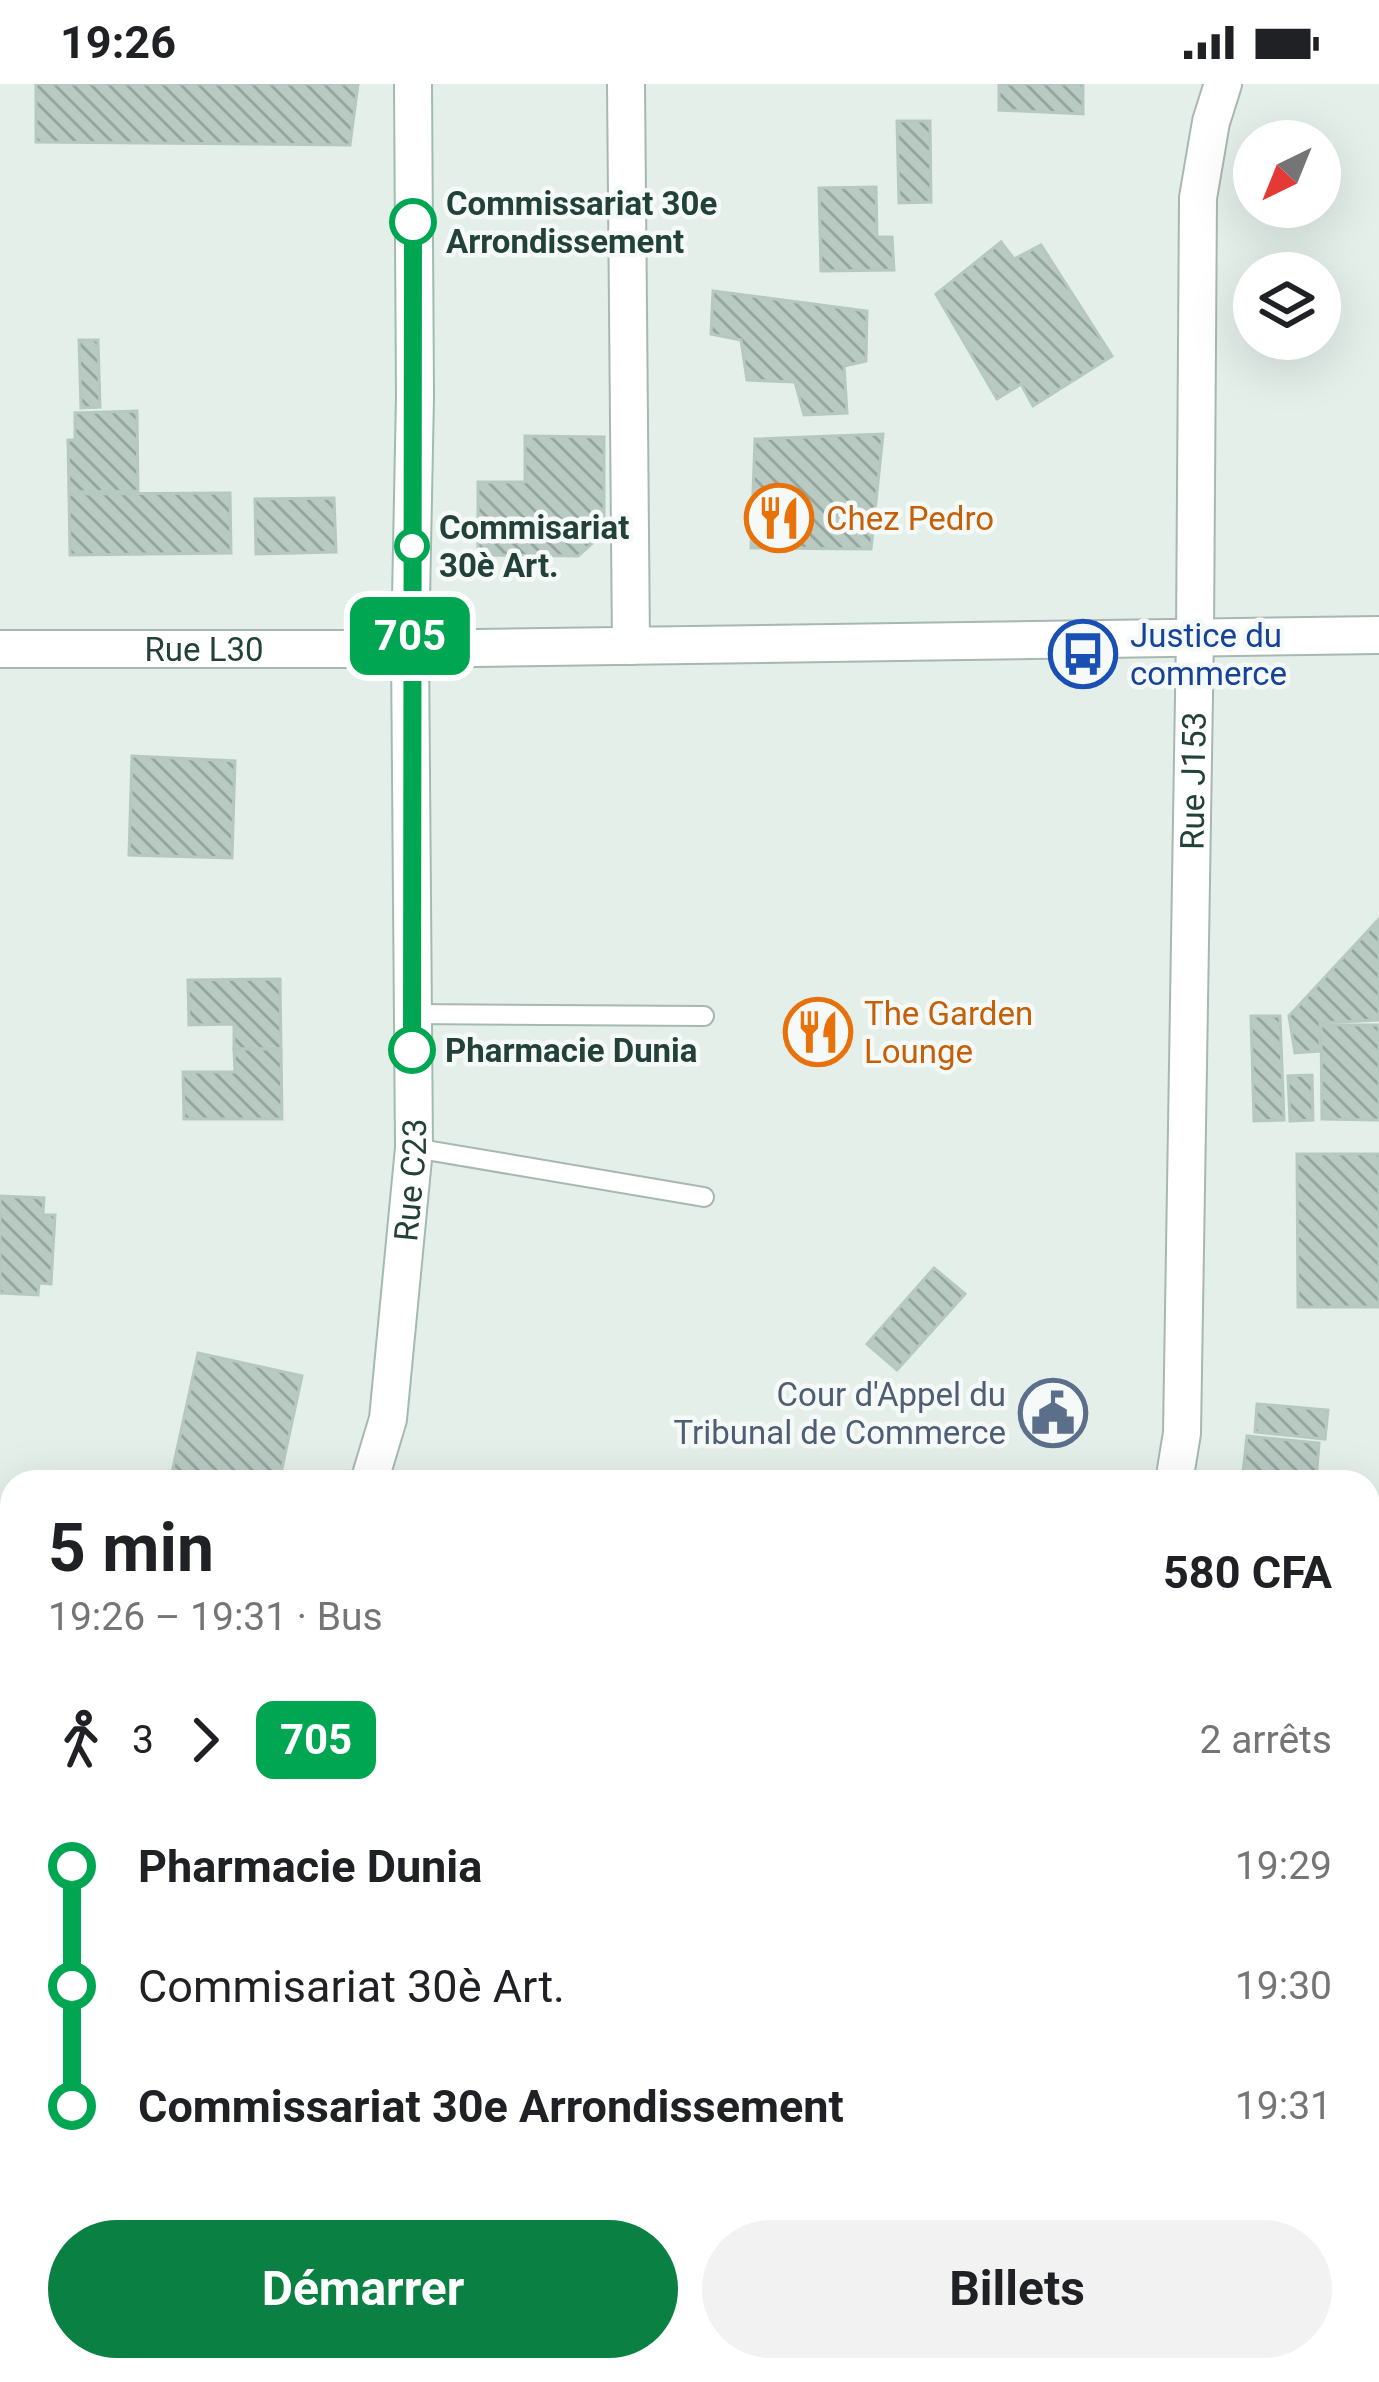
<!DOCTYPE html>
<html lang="fr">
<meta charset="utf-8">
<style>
:root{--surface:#fff;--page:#f2f2f2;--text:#202124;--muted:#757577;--accent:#0b8043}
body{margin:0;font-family:Roboto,sans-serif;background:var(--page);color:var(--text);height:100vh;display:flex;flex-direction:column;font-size:45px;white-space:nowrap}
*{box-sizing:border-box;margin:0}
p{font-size:39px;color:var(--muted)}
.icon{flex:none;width:66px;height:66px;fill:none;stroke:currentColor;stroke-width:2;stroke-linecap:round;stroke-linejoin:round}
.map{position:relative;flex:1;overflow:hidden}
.drawer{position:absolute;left:0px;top:1386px;width:1380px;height:912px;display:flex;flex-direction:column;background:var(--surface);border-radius:36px 36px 0 0;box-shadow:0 12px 48px #0002}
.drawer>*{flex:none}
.badge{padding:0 24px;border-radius:18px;font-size:42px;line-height:78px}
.needle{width:78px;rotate:223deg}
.tools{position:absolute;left:1233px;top:36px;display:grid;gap:24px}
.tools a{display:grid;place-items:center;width:108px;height:108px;border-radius:50%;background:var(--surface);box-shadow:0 12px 48px #0002;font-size:60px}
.map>.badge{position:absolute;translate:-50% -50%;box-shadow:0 0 0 6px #fff}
.legs{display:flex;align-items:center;gap:18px;height:132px;padding:0 48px;font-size:39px}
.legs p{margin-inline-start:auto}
.summary{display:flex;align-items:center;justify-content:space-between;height:204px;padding:0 48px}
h1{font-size:66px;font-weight:700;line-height:90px}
.button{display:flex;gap:24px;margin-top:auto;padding:24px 48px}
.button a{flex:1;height:138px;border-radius:72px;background:var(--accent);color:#fff;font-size:48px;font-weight:700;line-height:138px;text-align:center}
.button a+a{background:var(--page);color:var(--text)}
ul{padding:0 48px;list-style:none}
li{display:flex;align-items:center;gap:42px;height:120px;font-size:45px}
li i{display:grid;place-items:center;width:18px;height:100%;margin:0 15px;background:currentColor}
li i::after{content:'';width:30px;height:30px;margin:-15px;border:9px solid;border-radius:50%;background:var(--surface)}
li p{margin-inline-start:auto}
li:first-child i{background:linear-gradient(#0000 50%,currentColor 0)}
li:last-child i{background:linear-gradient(currentColor 50%,#0000 0)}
.status{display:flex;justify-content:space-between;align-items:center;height:84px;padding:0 60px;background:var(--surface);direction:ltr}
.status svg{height:33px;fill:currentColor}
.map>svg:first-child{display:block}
</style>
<div class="status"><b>19:26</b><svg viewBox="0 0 49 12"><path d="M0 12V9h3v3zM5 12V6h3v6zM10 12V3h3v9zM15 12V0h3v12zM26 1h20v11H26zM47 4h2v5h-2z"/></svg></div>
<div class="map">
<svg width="1379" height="2298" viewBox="0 0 1379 2298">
<defs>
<pattern id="forest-firs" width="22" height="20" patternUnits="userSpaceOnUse" patternTransform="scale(3)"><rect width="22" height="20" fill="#bce1c6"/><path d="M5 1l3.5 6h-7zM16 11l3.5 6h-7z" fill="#a1c2ab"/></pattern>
<pattern id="building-back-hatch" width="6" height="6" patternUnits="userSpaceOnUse" patternTransform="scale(3)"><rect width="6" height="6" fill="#b9cac3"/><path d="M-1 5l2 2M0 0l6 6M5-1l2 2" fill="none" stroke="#96a69f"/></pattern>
</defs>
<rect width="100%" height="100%" fill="#e4efea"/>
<path fill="url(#forest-firs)" d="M1368,2045L1379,2049V2298H1220L1227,2286H1368Z"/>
<g fill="url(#building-back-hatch)" stroke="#b6c9c1" stroke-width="3">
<path d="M36,0H358L350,61L36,58Z"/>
<path d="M999,0H1083V30L999,26Z"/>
<path d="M897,37H930L931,118L899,119Z"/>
<path d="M876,103L877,153H892L894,186L821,187L819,104Z"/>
<path d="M1001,158L1014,175L1041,161L1112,272L1033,322L1021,300L997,315L936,210Z"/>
<path d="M713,207L867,227L866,277L844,282L847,329L804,331L795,298L747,296L741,256L711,250Z"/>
<path d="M79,256H98L100,323L81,324Z"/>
<path d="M137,327L138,407L69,408L68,356H75V329Z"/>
<path d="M883,350L871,465L751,464L755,355Z"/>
<path d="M525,352L604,353V449L578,472L478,471V398H525Z"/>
<path d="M230,409L231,469L70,471L69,410Z"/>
<path d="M334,414L336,468L256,470L255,415Z"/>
<path d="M132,672L235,677L232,774L129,771Z"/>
<path d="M1379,835V936L1320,939V967L1295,969L1289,932Z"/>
<path d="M280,895L281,965H234V940L189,941L188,896Z"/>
<path d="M1251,932H1280L1284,1036L1254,1037Z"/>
<path d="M1321,941H1379V1036L1322,1035Z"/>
<path d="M234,965H281L282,1035H184L183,988H235Z"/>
<path d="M1312,991L1313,1036L1290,1037L1288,992Z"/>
<path d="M1297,1070H1379V1223H1298Z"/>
<path d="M0,1112L44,1114L43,1131H55L51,1200L39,1199L38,1211L0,1209Z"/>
<path d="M934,1184L965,1210L897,1286L867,1260Z"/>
<path d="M198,1269L302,1292L279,1398H195L171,1393Z"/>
<path d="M1257,1320L1328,1326L1325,1355L1255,1348Z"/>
<path d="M1247,1352L1319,1359L1316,1398H1242Z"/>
<path d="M12,1801V1923L0,1913V1817Z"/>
<path d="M1368,1819L1379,1823V2030L1368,2025Z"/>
<path d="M687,2286H735L726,2298H705Z"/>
<path d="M906,2286H980L1001,2298H899Z"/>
</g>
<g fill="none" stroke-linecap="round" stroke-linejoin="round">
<g stroke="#a6b8b1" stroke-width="22">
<g id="lane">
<path d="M412,930L704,932"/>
<path d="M414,1064L704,1113"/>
</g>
</g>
<g stroke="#a6b8b1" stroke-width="40">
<g id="street">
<path d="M626,0L631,562"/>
<path id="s1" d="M0,565H410L1379,551"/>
<path id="s2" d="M1174,1398L1182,1349L1195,551L1198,114L1211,38L1223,0"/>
<path d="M817,2298L827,2286"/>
</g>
</g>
<g stroke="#a2bbb2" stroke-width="40">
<g id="secondary">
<path id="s3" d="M369,1398L388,1335L414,1064L410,565L415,312L413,0"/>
<path d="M0,2028L12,2015"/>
</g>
</g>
<use href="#lane" stroke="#fff" stroke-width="18"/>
<use href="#street" stroke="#fff" stroke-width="36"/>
<use href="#secondary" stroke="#fff" stroke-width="36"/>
</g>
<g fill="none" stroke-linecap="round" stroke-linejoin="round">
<g stroke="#fff" stroke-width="27">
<path id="line-1" d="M412,966L413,138"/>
</g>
<use href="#line-1" stroke="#00a651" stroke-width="18"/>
</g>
<defs>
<g id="restaurant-ring" transform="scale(3.45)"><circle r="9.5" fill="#f5faf8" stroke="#e8710a" stroke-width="1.5"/><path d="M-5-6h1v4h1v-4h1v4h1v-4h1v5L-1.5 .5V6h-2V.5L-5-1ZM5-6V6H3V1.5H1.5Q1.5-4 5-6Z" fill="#e8710a"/></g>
<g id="bus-ring" transform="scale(3.45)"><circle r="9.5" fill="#f5faf8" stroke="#1a4fb4" stroke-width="1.5"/><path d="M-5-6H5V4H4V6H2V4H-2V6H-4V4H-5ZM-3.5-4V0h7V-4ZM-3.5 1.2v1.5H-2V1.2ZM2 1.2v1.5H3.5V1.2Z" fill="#1a4fb4"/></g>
<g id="civic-ring" transform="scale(3.45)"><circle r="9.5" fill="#f5faf8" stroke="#5c6f8a" stroke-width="1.5"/><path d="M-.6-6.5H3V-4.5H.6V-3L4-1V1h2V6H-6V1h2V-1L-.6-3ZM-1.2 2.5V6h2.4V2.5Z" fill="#5c6f8a"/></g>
</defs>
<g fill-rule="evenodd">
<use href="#restaurant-ring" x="779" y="434"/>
<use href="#bus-ring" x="1083" y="570"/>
<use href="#restaurant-ring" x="818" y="948"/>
<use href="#civic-ring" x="1053" y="1329"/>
</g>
<g fill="#fff" stroke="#00a651" stroke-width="6">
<circle cx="413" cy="138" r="21"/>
<circle cx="412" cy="462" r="15"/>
<circle cx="412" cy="966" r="21"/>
</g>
<g text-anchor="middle" stroke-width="9" stroke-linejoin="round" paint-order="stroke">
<g font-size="33" font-weight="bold" fill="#224239" stroke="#f5faf8" text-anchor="start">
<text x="446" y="131">Commissariat 30e<tspan x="446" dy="38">Arrondissement</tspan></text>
<text x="439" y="455">Commisariat<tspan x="439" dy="38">30è Art.</tspan></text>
<text x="445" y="978">Pharmacie Dunia</text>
</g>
<g font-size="33" fill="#c56008" stroke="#f5faf8" text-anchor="start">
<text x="826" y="446">Chez Pedro</text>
<text x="864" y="941">The Garden<tspan x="864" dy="38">Lounge</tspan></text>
</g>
<g font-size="33" fill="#164399" stroke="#f5faf8" text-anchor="start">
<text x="1130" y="563">Justice du<tspan x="1130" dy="38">commerce</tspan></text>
</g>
<g font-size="33" fill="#224239" stroke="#f5faf8">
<text dy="12" stroke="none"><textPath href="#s1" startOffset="204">Rue L30</textPath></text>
<text dy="12" stroke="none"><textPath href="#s2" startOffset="702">Rue J153</textPath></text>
<text dy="12" stroke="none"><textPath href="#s3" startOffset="306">Rue C23</textPath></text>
</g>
<g font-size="33" fill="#4e5e75" stroke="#f5faf8" text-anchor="end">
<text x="1006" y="1322">Cour d'Appel du<tspan x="1006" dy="38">Tribunal de Commerce</tspan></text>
</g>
</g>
</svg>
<div class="tools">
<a><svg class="needle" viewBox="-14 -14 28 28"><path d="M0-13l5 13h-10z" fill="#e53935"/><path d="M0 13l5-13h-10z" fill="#757577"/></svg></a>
<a><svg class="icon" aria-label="layers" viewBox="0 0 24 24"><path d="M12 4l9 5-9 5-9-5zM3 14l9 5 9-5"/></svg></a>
</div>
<b class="badge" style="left:410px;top:552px;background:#00a651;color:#fff">705</b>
<section class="drawer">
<div class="summary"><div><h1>5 min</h1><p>19:26 – 19:31 · Bus</p></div><b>580 CFA</b></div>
<div class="legs"><svg class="icon" aria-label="walk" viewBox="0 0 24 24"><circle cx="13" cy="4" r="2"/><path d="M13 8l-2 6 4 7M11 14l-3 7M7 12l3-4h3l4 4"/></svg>3<svg class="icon" aria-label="forward" viewBox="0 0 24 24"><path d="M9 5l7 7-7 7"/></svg><b class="badge" style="background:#00a651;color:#fff">705</b><p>2 arrêts</p></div>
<ul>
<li><i style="color:#00a651"></i><b>Pharmacie Dunia</b><p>19:29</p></li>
<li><i style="color:#00a651"></i><span>Commisariat 30è Art.</span><p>19:30</p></li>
<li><i style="color:#00a651"></i><b>Commissariat 30e Arrondissement</b><p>19:31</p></li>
</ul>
<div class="button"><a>Démarrer</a><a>Billets</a></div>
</section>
</div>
